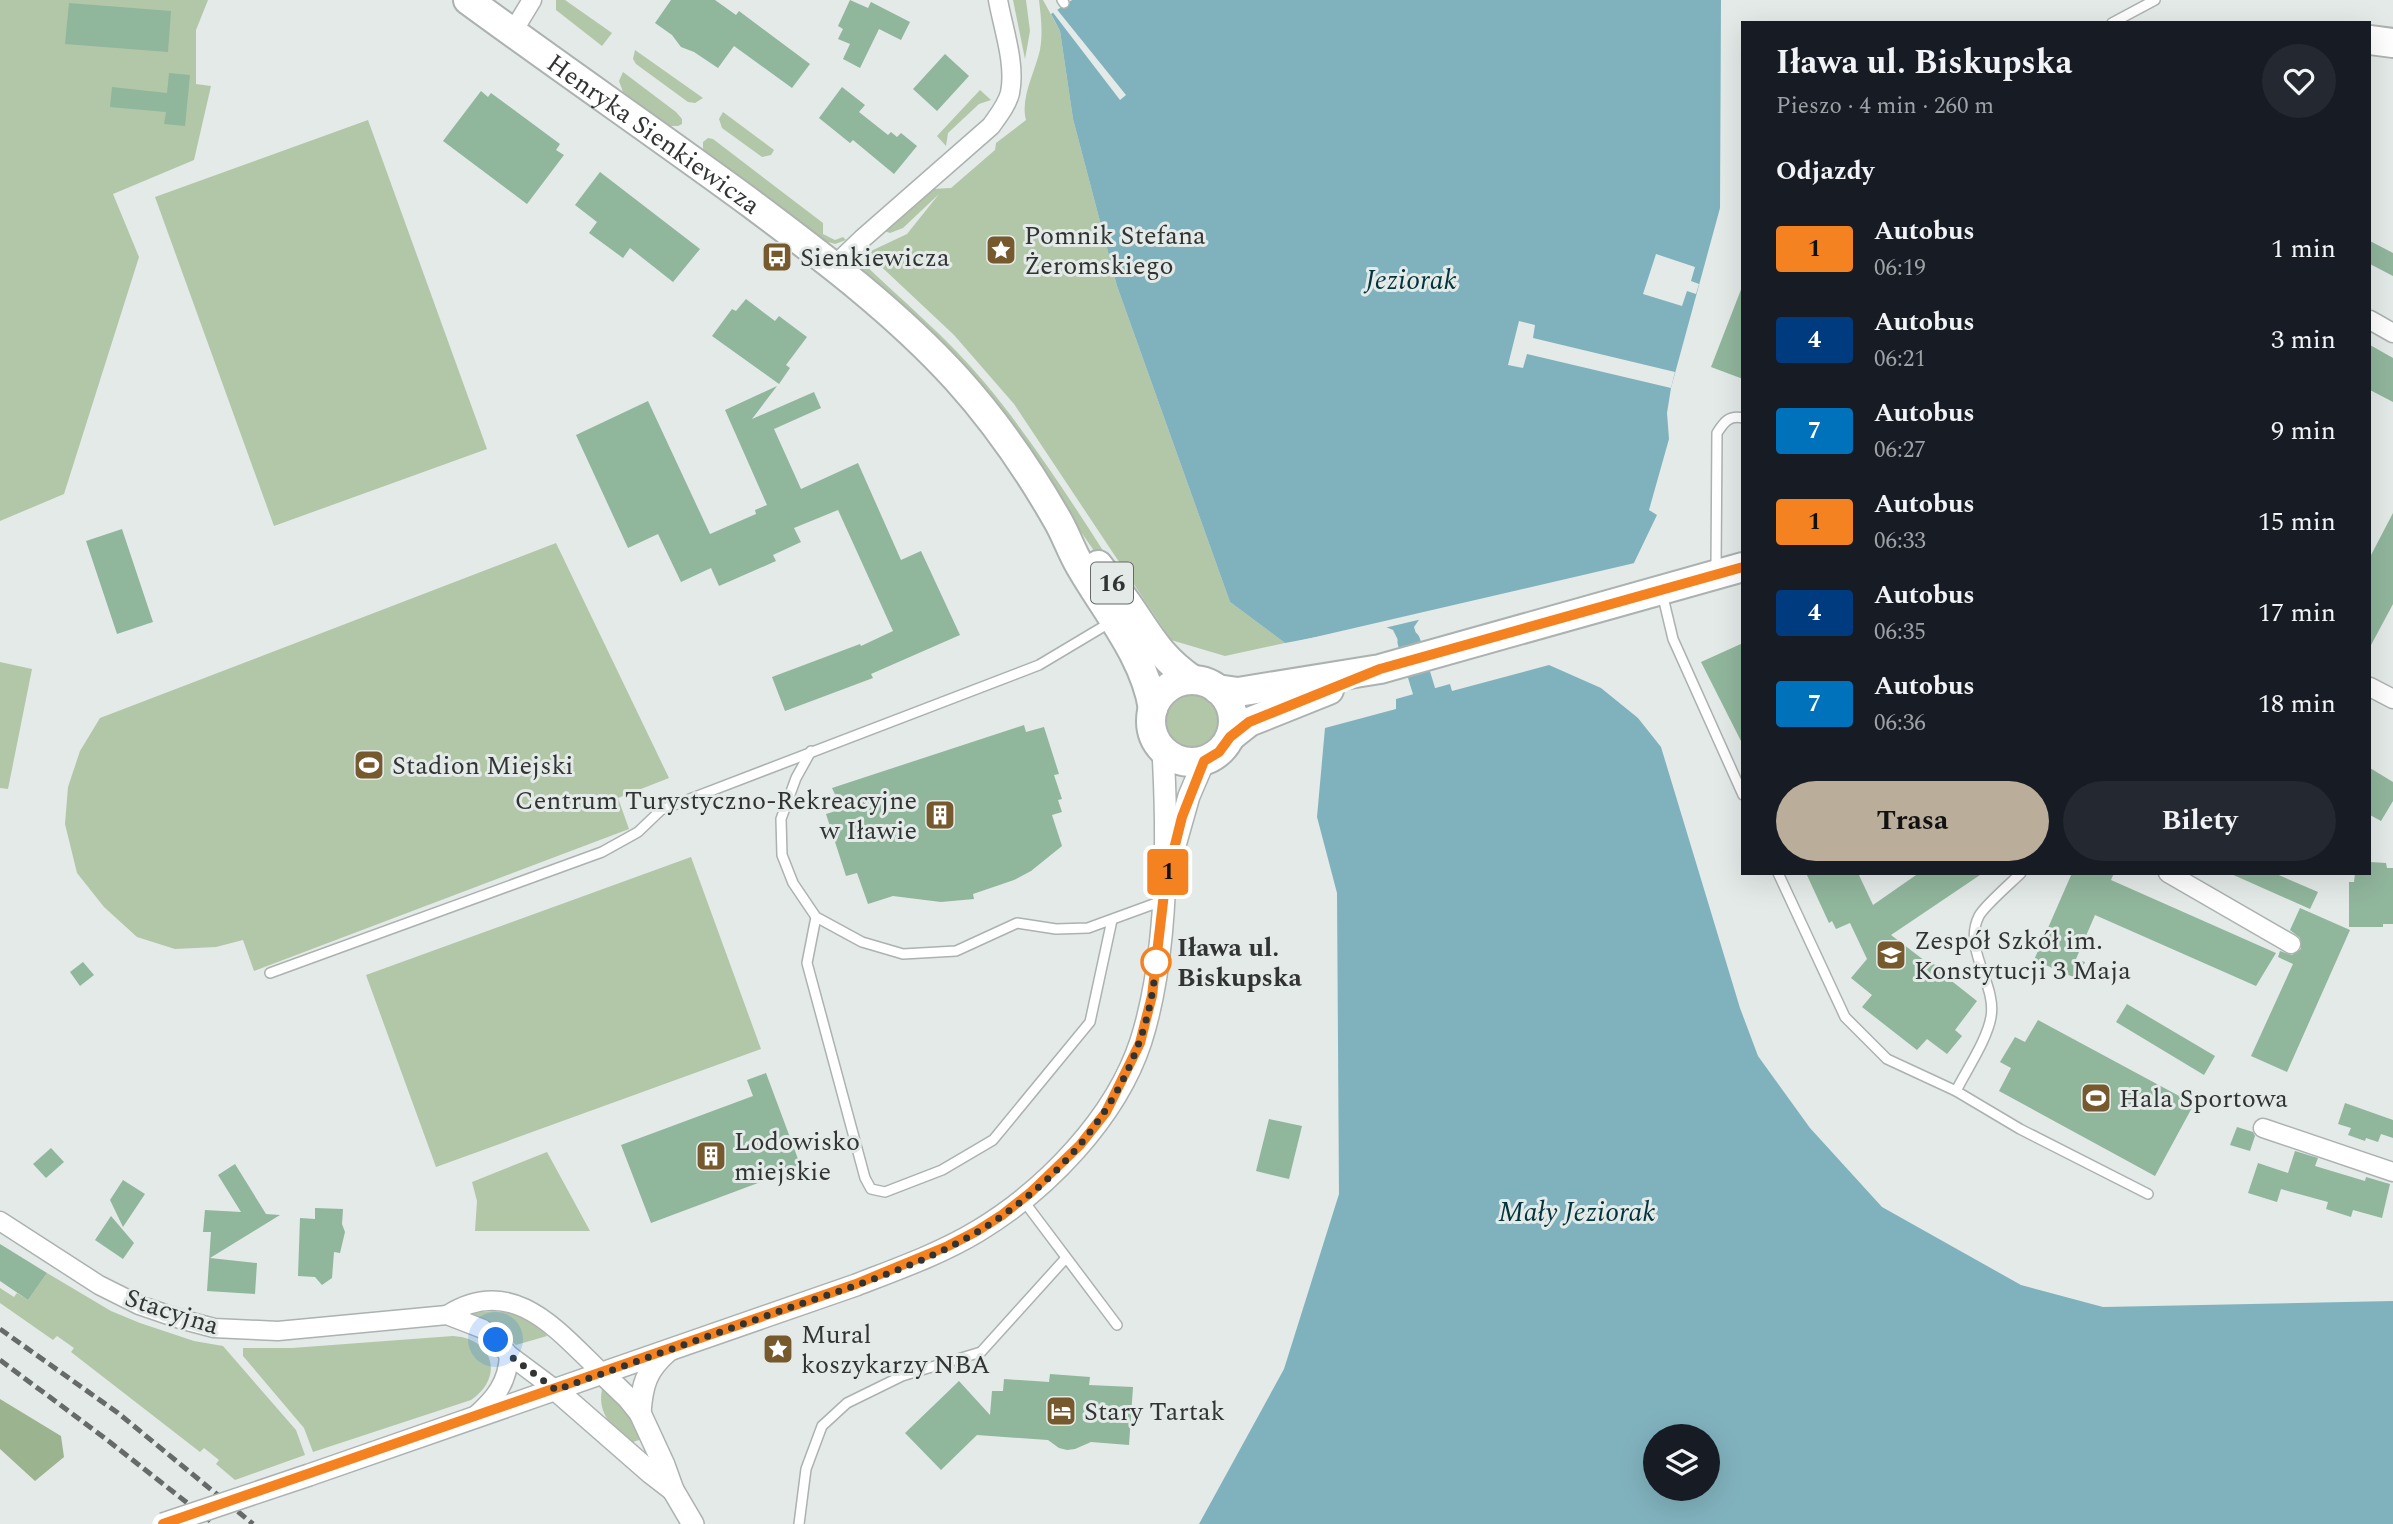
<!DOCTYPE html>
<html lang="pl">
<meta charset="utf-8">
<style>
:root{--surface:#171b24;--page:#242831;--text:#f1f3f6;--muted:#9ea1a6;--accent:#baae9b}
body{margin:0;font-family:Spectral,serif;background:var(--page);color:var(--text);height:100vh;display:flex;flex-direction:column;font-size:26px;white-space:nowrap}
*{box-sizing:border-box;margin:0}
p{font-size:23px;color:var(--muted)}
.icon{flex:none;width:38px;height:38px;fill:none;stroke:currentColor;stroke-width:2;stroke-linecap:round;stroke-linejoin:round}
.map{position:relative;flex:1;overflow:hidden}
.side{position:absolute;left:1741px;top:21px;width:630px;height:854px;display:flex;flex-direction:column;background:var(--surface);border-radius:0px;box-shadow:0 7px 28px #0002}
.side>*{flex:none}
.badge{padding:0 14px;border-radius:5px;font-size:24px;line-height:46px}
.fabs{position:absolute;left:1643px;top:1424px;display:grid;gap:14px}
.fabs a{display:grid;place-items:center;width:77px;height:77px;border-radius:50%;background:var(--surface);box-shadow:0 7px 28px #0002;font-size:35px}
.you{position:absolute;width:35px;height:35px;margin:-18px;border:5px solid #fff;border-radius:50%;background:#1a73e8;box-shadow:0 0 0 10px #1a73e833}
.map>.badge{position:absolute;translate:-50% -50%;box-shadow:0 0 0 4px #fff}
h2{padding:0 35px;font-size:26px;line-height:63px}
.round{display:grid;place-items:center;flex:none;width:74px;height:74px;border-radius:37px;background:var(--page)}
.overview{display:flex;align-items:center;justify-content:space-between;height:119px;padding:0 35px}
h1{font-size:33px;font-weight:700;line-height:52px}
.cta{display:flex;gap:14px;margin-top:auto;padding:14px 35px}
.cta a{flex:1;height:80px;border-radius:42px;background:var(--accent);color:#111;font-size:28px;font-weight:700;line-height:80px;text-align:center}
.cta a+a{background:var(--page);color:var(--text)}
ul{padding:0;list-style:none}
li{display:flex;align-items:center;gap:21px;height:91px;padding:0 35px}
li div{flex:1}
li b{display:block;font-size:26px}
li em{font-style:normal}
li .badge{min-width:77px;font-weight:700;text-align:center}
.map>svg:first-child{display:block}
</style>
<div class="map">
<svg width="2393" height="1524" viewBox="0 0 2393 1524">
<rect width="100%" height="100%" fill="#e3eae8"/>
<g fill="#b2c7a7">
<path d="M0,0H208L196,30V84L211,86L194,160L113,194L139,257L64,494L0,521Z"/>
<path d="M556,0H565L612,33L602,46L556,10Z"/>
<path d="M1013,0H1026L1030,31L1025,59Z"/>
<path d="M1039,0H1043L1060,31L1073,119L1117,286L1230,602L1285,643L1225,656L1171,640L1014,404L954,335L871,257V251L907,234L939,194L903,228L890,233L884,231L931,189L951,188L995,150L996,143L1026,120C1020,98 1035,72 1040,50C1043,33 1041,17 1039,0Z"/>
<path d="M635,50L703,98L695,103L688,102L636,64L633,59Z"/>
<path d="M623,72L676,112L682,119V124L678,126H669L623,92L619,81Z"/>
<path d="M980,90L991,100L979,104L948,133L946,146L937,136Z"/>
<path d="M723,112L774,150L771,155L762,157L722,128L719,119Z"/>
<path d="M368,120L487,449L274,526L155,197Z"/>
<path d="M708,138L713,139L823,223V234L835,240L843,237L846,240L835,244L818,239L816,234H813L703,152V142Z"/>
<path d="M859,259C901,300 947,337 985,383C1039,448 1085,523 1131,594L1106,568L1065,509L864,274Z"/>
<path d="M556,543L669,778L618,798L629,829L254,971L243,940L216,947L175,949L137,937L104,907L77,873L65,824L68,787L80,751L100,718Z"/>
<path d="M0,662L32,669L8,789L0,788Z"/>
<circle cx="1192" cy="721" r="27"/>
<path d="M691,857L761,1049L436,1167L366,975Z"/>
<path d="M547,1152L590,1231H475L477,1201L472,1182Z"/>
<path d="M47,1273L111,1311L140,1323L194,1341L223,1346L296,1430L305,1455L235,1480L216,1464L219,1460L204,1448L200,1452L71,1352L74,1348L57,1336L53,1340L0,1303V1288L14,1297L17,1293L28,1300Z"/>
<path d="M492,1311C513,1312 534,1317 547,1336L516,1345L485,1321L469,1313Z"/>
<path d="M453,1336C493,1338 505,1377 471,1400L313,1452L304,1428L243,1356V1348H292Z"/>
<path d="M602,1389C621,1396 632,1421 642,1439L630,1443C613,1427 597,1415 602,1389Z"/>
</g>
<path fill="#9cb390" d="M0,1399L61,1436L64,1457L35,1481L0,1449Z"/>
<g fill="#80b2bd" fill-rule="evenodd">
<path d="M1072,0H1721L1720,208L1671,388L1667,413L1669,439L1649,510L1657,515L1633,565L1423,614L1414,627L1418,640L1400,644L1393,630L1381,625L1285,643L1230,602L1117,286L1073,119L1060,31L1051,14Z"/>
<path d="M1549,665L1601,688L1638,718L1661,747L1740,1008L1758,1056L1810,1128L1882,1207L2021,1285L2103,1307L2393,1301V1524H1199L1284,1369L1339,1194L1337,893L1317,817L1325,728L1396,709V699L1450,684L1452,691ZM1656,1437H1708V1489H1656Z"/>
</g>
<g fill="#e3eae8">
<path d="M1055,7L1126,95L1120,100L1051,10Z"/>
<path d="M1656,254L1695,267L1691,281L1699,284L1696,294L1687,291L1682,306L1643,294Z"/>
<path d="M1519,321L1535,325L1533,338L1675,372L1671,388L1527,354L1523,368L1508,365Z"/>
<path d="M1639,562L1634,569L1380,629L1286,647L1281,645Z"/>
</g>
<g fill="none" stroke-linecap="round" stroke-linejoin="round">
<path stroke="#80b2bd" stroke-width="23" d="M1409,642L1424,691"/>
</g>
<g fill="#90b69c">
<path d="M671,0H715L736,15L739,11L810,64L792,88L734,46L718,68L694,52L681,47L672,35L655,23Z"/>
<path d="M850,0L868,8L871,2L910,22L901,40L879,29L860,68L843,59L850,44L838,39L843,29L838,26Z"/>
<path d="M69,3L171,11L168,52L65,44Z"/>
<path d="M945,54L969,76L937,111L913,89Z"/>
<path d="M169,73L190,75L185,126L164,124L166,112L110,107L112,87L167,93Z"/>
<path d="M842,87L865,105L859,112L888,135L891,132L897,137L901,133L917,146L894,174L853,140L850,143L819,118Z"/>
<path d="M481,91L488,97L491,93L560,144L556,150L564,155L527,204L443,141Z"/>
<path d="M600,172L700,249L673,282L630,248L623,258L589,233L597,222L575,205Z"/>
<path d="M2370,241L2393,253V276L2370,264Z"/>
<path d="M1742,287H1743V379L1711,367Z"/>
<path d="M746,299L775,321L779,316L807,337L786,365L790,368L779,384L712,336L732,309L736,311Z"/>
<path d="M2370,345L2393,358V402L2370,390Z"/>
<path d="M777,386L752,419L814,392L821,408L774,429L801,489L858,463L901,560L921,551L960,635L871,674L873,678L785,711L772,677L860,644L861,646L893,631L838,510L794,528L801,542L773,555L776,561L719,586L711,568L681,582L658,534L628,548L576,435L648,401L710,534L756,514L755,510L767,505L725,410Z"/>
<path d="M2393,513V604L2370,647V557Z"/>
<path d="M122,529L153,622L117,634L86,541Z"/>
<path d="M1743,643V745L1701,662Z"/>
<path d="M1024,725L1026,732L1044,727L1059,774L1054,775L1062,799L1058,800L1062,812L1052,815L1062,846L1031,871L1014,880L973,894L974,899L941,902L893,896L868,904L857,873L846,876L826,814L842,809L832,788Z"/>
<path d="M2370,768L2393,782V801L2381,821L2370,815Z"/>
<path d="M2370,862L2386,863L2387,868H2393V924H2383V927H2349V882H2354L2355,873H2370Z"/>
<path d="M1806,873H1858L1873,905L1919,873H1983L1891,935L1929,964L1930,962L1945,971L1944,975L1977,1001L1955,1030L1962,1036L1947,1054L1927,1039L1917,1050L1862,1007L1872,995L1851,978L1867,959L1850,923L1836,929L1832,921L1829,923Z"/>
<path d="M2072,873H2114L2111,880L2276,953L2256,986L2095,915L2076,959L2085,962L2078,979L2034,960Z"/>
<path d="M2229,873H2274L2318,892L2310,909Z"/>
<path d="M2300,908L2350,930L2287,1072L2251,1056L2293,964L2278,957L2280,951L2292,955L2301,949L2300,938L2290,930Z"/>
<path d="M83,962L94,975L80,986L70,972Z"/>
<path d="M2127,1004L2215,1056L2204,1075L2116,1022Z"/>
<path d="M2038,1020L2194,1104L2155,1176L1999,1091L2011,1068L2000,1062L2015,1037L2025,1042Z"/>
<path d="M766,1073L801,1167L651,1223L621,1145L753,1096L747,1080Z"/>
<path d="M2345,1103L2393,1120V1138L2381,1134L2378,1142L2366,1138L2365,1141L2348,1135L2351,1128L2338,1124Z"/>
<path d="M1269,1119L1302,1126L1289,1179L1256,1171Z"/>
<path d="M2237,1127L2253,1132L2255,1136L2250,1151L2230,1145Z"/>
<path d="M51,1148L64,1162L46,1178L33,1164Z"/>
<path d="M2295,1151L2318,1158L2315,1166L2365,1181L2366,1177L2390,1184L2382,1218L2353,1210L2351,1217L2326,1209L2328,1202L2281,1189L2277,1202L2248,1193L2258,1163L2288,1173Z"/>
<path d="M235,1164L266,1214L280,1215L210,1258L257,1263L255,1294L207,1291L211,1232H203L205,1210L241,1212L218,1175Z"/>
<path d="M123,1180L145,1194L123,1227L110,1200Z"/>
<path d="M315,1208L343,1209L342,1224L345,1232L340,1253L334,1252L332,1278L322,1285L315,1277L298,1276L300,1218L315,1219Z"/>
<path d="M111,1216L134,1243L123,1259L95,1240Z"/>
<path d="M0,1244L47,1273L28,1300L0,1281Z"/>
<path d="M1050,1374L1090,1377L1089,1385L1133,1387L1129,1445L1091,1442L1075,1449L1067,1450L1059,1448L1048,1440L977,1435L941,1470L905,1433L959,1381L990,1415L992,1391H1003L1004,1379L1049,1382Z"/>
</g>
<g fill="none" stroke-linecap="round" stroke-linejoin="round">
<g stroke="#acb2b0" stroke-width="12">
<g id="service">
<path d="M1062,0L1064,3"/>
<path d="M2112,23L2155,0"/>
<path d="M1716,569L1717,433C1724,422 1729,415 1743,418"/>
<path d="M1662,593L1673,639L1743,795"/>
<path d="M811,751L796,778L781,819L782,855L793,883L816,917L862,942L903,954L956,951L1017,923L1056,929L1088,928L1162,901"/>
<path d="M1778,873L1845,1017L1887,1059L1956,1091C1967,1069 1987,1040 1991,1017C1997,984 1962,949 1979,916C1984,906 2011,883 2021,873"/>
<path d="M816,917L807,963L865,1178L871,1189L885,1192L942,1170L993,1140L1090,1022L1112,920"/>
<path d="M270,973L602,852L638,832L661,810L1039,665L1111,622"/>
<path d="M1956,1091L2020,1129L2148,1194"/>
<path d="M1023,1200L1117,1325"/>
<path d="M799,1524L806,1469L822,1426L847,1403L902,1376L981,1352L1065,1259"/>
</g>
</g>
<g stroke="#acb2b0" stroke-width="21">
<g id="minor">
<path d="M512,33L532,0"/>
<path d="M834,266L862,239L991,126C998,116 1007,105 1010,93C1016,64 1003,28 998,0"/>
<path d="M2370,320L2393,333"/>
<path d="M2370,687L2393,699"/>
<path d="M2168,873L2291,944"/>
<path d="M2263,1128L2393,1172"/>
<path d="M0,1221L99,1285L139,1305L180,1319L214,1328L278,1331L447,1315L483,1329L496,1340L509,1355L556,1390"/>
<path d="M447,1315C513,1273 558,1331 602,1373"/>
<path d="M475,1416C495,1399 508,1382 509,1355"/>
</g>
</g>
<g stroke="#acb2b0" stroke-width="24">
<g id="tertiary">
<path d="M1172,856L1189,796L1204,761"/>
<path d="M602,1373L628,1398L640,1413L664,1465L673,1490L693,1524"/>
<path d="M556,1390L651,1473L673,1490"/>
<path d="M640,1413C642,1385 646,1370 668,1351"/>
<path d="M309,1475L856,1285C897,1269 940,1254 978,1231C1046,1190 1116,1118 1141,1041C1168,956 1168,840 1163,751"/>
</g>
</g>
<g stroke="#acb2b0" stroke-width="32">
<g id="primary">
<path id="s1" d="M468,0C562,69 658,135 752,204C824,258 896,312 957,379C995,421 1030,472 1058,521C1066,535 1071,550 1079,564C1105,610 1145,656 1153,709"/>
<path d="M2370,40L2393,43"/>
<path d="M1098,565C1109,579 1121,594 1131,609C1152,640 1162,659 1193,680"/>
<circle cx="1192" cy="721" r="41"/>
<path d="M1217,689L1238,692L1380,669L1743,567"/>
<path d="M1230,737L1249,722L1329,690"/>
</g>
</g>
<use href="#service" stroke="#fff" stroke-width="9"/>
<use href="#minor" stroke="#fff" stroke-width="18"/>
<use href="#tertiary" stroke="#fff" stroke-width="21"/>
<use href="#primary" stroke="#fff" stroke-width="28"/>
<g stroke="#666a68" stroke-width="5" stroke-dasharray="10 5" stroke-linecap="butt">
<path d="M0,1329L118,1413L253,1524"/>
<path d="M0,1360L106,1439L214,1524"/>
</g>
<g stroke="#acb2b0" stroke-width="24" stroke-linecap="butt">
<path id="tertiary-bridge" d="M163,1524L309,1475"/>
</g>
<use href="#tertiary-bridge" stroke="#fff" stroke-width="21"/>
</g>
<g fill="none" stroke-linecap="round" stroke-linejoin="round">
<g stroke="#fff" stroke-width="16">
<path id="line" d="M163,1524L856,1284L948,1246L977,1231L1002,1215L1030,1193L1080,1145L1106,1112L1140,1043L1146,1019L1152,996L1165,885L1182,817L1204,761L1219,752L1230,737L1249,722L1380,669L1743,567"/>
</g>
<use href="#line" stroke="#f58220" stroke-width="10"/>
<path stroke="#313433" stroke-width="7" stroke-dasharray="0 12.6" d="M496,1340L509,1355L556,1390C629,1364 703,1338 777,1312C844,1289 917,1268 979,1231C1075,1172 1148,1077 1156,962"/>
</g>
<defs>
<g id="sight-square" transform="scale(1.575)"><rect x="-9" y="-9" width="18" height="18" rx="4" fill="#76592c" stroke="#e3eae8"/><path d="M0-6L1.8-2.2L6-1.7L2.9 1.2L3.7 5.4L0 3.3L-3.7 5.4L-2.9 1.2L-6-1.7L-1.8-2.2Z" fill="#fff"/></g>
<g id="bus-square" transform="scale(1.575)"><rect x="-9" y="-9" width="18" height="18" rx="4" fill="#76592c" stroke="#e3eae8"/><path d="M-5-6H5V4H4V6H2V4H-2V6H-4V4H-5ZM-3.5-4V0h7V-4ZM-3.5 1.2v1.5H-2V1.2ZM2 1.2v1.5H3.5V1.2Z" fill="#fff"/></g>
<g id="stadium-square" transform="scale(1.575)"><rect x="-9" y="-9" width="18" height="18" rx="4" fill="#76592c" stroke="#e3eae8"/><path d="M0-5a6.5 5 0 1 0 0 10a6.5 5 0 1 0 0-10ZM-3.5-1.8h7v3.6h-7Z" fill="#fff"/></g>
<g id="building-square" transform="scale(1.575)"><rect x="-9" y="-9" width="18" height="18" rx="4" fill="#76592c" stroke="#e3eae8"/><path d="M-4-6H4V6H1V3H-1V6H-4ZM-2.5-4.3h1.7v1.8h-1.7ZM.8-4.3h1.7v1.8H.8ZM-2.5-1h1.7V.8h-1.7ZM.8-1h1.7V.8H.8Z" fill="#fff"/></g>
<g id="school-square" transform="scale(1.575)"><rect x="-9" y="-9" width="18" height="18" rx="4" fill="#76592c" stroke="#e3eae8"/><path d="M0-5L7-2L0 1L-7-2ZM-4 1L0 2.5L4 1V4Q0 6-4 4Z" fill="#fff"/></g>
<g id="hotel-square" transform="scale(1.575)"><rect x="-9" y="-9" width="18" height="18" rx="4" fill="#76592c" stroke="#e3eae8"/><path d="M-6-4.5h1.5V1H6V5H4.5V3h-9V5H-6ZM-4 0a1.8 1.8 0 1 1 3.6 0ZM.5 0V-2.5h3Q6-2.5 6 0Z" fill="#fff"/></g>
</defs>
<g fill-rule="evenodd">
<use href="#sight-square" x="1001" y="250"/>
<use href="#bus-square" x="777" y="257"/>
<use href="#stadium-square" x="369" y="765"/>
<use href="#building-square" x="940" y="815"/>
<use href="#school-square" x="1891" y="955"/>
<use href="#stadium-square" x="2096" y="1098"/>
<use href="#building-square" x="711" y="1156"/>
<use href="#sight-square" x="778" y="1349"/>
<use href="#hotel-square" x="1061" y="1411"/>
</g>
<circle fill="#fff" stroke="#f58220" stroke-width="3.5" cx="1156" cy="962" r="14"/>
<g text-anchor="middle" stroke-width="6" stroke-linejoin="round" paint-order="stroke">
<rect fill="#e3eae8" stroke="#666b69" stroke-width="2" x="1091" y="562.5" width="42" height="41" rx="5"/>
<g font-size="24" font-weight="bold" fill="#313433">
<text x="1112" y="591">16</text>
</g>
<g font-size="26" fill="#313433" stroke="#e3eae8">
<text dy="9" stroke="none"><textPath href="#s1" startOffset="229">Henryka Sienkiewicza</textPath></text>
<text transform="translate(172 1311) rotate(18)" y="9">Stacyjna</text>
</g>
<g font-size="26" fill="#313433" stroke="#e3eae8" text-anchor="start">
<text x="1024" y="244">Pomnik Stefana<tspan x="1024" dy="30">Żeromskiego</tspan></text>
<text x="800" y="266">Sienkiewicza</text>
<text x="392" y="774">Stadion Miejski</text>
<text x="917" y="809" text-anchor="end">Centrum Turystyczno-Rekreacyjne<tspan x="917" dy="30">w Iławie</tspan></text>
<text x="1914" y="949">Zespół Szkół im.<tspan x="1914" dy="30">Konstytucji 3 Maja</tspan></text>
<text x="2119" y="1107">Hala Sportowa</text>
<text x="734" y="1150">Lodowisko<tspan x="734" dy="30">miejskie</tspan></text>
<text x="801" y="1343">Mural<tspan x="801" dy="30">koszykarzy NBA</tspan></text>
<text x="1084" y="1420">Stary Tartak</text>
</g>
<g font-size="26" font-weight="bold" fill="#313433" stroke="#e3eae8" text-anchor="start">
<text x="1177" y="956">Iława ul.<tspan x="1177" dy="30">Biskupska</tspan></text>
</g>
<g font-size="28" font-style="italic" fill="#02343d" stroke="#e3eae8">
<text x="1411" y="289">Jeziorak</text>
<text x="1577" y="1221">Mały Jeziorak</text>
</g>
</g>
</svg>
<div class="fabs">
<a><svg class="icon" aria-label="layers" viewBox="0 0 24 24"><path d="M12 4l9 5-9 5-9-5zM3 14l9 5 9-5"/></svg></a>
</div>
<div class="you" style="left:496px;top:1340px"></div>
<b class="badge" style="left:1168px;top:872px;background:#f58220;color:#111">1</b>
<section class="side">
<div class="overview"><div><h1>Iława ul. Biskupska</h1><p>Pieszo · 4 min · 260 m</p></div><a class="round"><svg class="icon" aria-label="heart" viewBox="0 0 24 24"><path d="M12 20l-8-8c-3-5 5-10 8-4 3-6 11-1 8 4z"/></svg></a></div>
<h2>Odjazdy</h2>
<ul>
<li><span class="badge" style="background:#f58220;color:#111">1</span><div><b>Autobus</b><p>06:19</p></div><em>1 min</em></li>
<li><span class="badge" style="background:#003b80;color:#fff">4</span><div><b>Autobus</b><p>06:21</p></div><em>3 min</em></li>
<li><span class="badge" style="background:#0072bc;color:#fff">7</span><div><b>Autobus</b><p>06:27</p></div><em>9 min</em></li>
<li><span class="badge" style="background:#f58220;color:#111">1</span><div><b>Autobus</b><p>06:33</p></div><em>15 min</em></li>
<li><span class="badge" style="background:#003b80;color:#fff">4</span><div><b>Autobus</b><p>06:35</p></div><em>17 min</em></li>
<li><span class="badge" style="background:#0072bc;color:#fff">7</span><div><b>Autobus</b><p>06:36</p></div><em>18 min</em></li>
</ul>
<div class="cta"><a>Trasa</a><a>Bilety</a></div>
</section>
</div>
